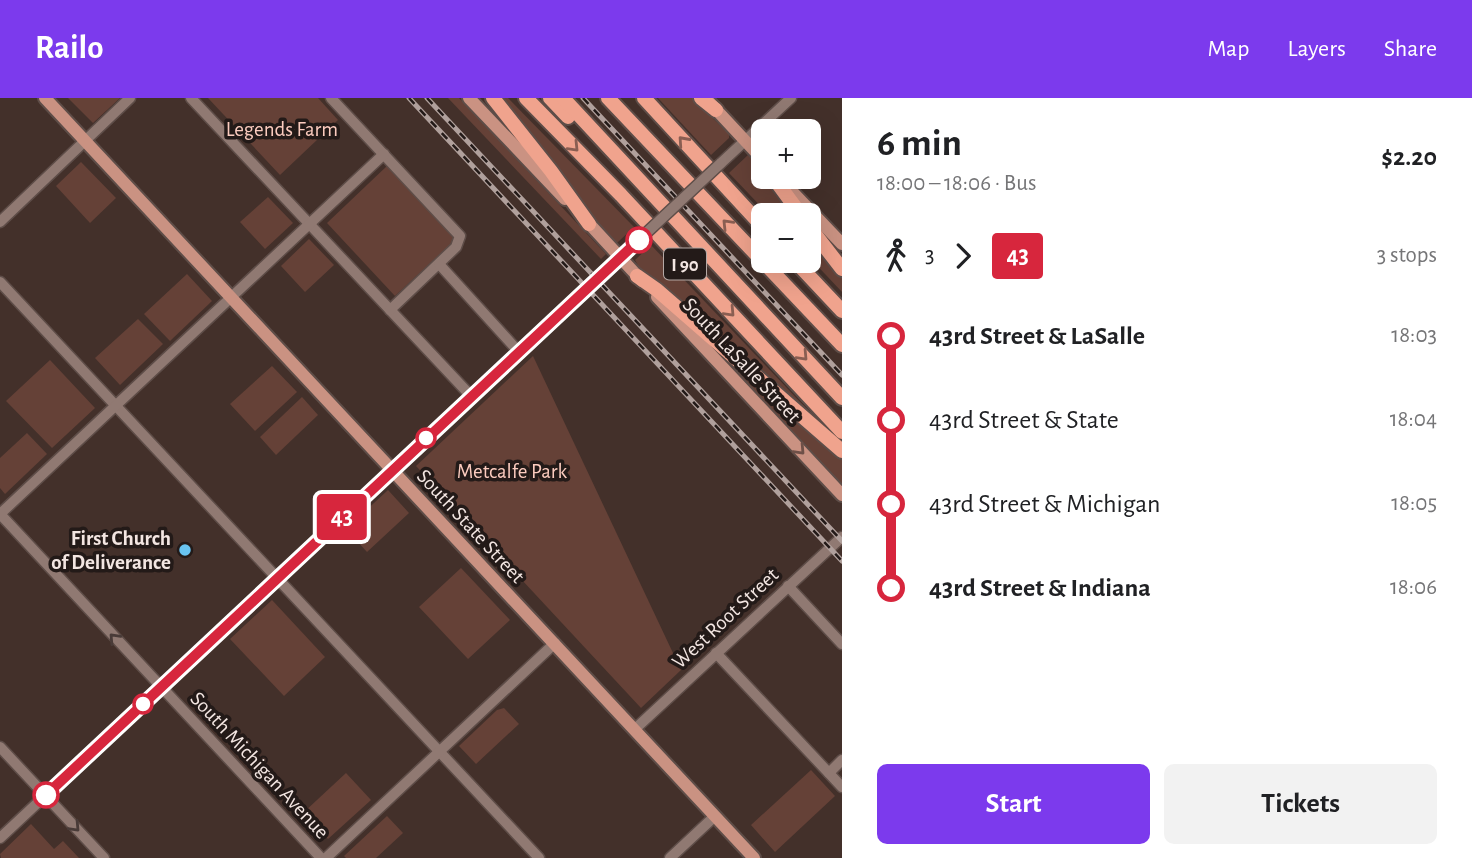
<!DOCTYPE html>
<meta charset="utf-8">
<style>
:root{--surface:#fff;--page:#f2f2f2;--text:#202124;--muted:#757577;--accent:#7c3aed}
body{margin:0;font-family:"Alegreya Sans",sans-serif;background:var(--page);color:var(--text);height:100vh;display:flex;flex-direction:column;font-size:26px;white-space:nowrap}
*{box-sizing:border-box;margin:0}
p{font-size:23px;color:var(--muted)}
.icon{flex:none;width:38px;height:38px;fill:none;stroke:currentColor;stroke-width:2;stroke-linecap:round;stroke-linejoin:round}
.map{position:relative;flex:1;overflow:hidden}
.side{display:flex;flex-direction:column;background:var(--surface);width:630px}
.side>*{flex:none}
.badge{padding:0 14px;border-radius:5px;font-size:24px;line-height:46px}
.fabs{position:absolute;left:751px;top:21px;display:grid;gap:14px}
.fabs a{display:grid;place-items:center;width:70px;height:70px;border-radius:10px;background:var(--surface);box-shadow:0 7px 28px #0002;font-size:35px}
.map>.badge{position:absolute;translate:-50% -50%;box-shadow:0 0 0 4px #fff}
.legs{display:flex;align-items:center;gap:10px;height:77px;padding:0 35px;font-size:23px}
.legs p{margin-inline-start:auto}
.head{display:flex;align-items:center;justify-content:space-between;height:119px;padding:0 35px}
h1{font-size:38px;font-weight:700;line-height:52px}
.action{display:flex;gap:14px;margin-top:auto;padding:14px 35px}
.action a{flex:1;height:80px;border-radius:10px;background:var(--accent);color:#fff;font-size:28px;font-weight:700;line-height:80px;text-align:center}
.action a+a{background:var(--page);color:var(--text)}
ul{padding:0 35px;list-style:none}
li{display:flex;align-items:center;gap:24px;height:84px;font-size:26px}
li i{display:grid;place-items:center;width:10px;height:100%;margin:0 9px;background:currentColor}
li i::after{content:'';width:18px;height:18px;margin:-9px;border:5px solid;border-radius:50%;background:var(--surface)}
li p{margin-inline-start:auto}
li:first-child i{background:linear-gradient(#0000 50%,currentColor 0)}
li:last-child i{background:linear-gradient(currentColor 50%,#0000 0)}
header{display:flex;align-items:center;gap:42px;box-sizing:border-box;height:98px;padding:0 35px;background:var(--accent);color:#fff}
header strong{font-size:33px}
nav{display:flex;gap:38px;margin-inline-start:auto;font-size:24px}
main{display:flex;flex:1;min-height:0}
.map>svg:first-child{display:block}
</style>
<header>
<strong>Railo</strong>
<nav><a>Map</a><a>Layers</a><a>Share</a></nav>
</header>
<main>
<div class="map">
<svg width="842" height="760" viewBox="0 0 842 760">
<rect width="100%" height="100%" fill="#43302a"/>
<g fill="#654137">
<path d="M68,0H120L93,25Z"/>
<path d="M208,0H318L338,22L280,77Z"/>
<path d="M448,0H459L606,156L601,161Z"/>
<path d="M499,0H508L634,129L617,145L593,120Z"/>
<path d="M658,0H692L729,36V40L711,57Z"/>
<path d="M749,56L763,75V79H766L795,117H769L729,75Z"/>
<path d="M81,64L116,100L90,125L56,88Z"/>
<path d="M388,67L456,141L395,198L327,125Z"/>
<path d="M268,99L293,125L265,151L240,124Z"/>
<path d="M808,135L842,177V194L809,159Z"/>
<path d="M309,141L334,167L305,194L281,168Z"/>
<path d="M651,147L805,309L803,311L640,171L635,162Z"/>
<path d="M187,176L212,203L170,243L144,216Z"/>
<path d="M138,221L163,246L120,287L95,260Z"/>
<path d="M691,228L842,359V389Z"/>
<path d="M533,258L681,572L641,610L416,368Z"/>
<path d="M50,262L95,310L52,350L6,303Z"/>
<path d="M272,268L297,294L255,333L230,306Z"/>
<path d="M302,299L318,317L276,357L260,339Z"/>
<path d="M27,335L47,356L5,396L0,390V360Z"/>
<path d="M388,392L409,415L367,454L346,431Z"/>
<path d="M461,470L510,522L468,561L419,509Z"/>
<path d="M272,502L325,559L284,598L230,541Z"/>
<path d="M504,610L519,626L476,666L459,648L497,612Z"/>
<path d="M811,672L835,698L775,754L751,727Z"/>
<path d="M346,675L371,702L328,741L303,715Z"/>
<path d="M387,718L403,735L376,760H346L344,758Z"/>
<path d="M31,726L54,751L63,743L79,760H1L0,756Z"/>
</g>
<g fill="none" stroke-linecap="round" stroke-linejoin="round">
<path stroke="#5d4b46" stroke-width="10" stroke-dasharray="10 5" stroke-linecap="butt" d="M533,241L582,195"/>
<g stroke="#5e4d48" stroke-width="13">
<g id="minor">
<path d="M191,0L471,298"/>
<path d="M331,0L460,138L456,149L390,212"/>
<path d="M720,66L791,0"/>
<path d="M0,124L130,0"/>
<path d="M439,166L519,254"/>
<path d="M0,184L539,760"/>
<path d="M582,195L643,138"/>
<path d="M0,416L384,56"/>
<path d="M0,416L321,760"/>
<path d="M788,488L842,546"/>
<path d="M716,555L842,689"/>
<path d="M635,631L842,439"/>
<path d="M0,649L104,760"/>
<path d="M829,675L842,662"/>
<path d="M0,740L533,241"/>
<path d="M326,760L555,545"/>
<path d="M670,760L715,718"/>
</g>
</g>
<g stroke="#5e4d48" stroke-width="16">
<g id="major">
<path d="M45,0L754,760"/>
<path d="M469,0L565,101"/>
<path d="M710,5L763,62"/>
<path d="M782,83L842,146"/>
<path d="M583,119L642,183"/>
<path d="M657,199L842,397"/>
</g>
</g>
<g stroke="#5e4d48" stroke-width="18">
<g id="highway">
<path d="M493,0L551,73L589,126"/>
<path d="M526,0L621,97L842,334"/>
<path d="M550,0L568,19"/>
<path d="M563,0L842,300"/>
<path d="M608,0L842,247"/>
<path d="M644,0L763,129"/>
<path d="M701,0L716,12"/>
<path d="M773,79L801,117"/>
<path d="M808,127L842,171"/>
<path d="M795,163L842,213"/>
<path d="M637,178L657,192L842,353"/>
</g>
</g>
<use href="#minor" stroke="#907972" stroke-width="10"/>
<use href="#major" stroke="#ca9282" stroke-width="12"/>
<use href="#highway" stroke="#f0a38d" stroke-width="14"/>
<g stroke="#b0a09c" stroke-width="5">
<g id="rail">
<path d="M409,0L842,463"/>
<path d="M427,0L842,443"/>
<path d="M583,0L842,277"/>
</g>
</g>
<use href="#rail" stroke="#231a18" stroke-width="2.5" stroke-dasharray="8" stroke-linecap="butt"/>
<g stroke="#5e4d48" stroke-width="13" stroke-linecap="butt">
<path id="minor-bridge" d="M643,138L720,66"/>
</g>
<use href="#minor-bridge" stroke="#907972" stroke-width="10"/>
</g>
<defs><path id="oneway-chevron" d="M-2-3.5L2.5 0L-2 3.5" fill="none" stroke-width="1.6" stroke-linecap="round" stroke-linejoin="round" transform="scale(1.75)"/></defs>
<g stroke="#8a5e52">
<use href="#oneway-chevron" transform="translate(683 43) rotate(-132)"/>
<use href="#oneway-chevron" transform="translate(574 49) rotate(46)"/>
<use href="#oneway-chevron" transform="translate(727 126) rotate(-134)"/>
<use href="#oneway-chevron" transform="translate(730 214) rotate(47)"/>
<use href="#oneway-chevron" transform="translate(803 258) rotate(47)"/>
</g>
<use stroke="#6e5048" href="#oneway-chevron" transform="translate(800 352) rotate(47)"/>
<g stroke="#493b38">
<use href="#oneway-chevron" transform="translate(114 540) rotate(-133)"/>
<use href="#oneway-chevron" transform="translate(75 729) rotate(47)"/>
</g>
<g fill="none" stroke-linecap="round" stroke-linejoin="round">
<g stroke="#fff" stroke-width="16">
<path id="line-1" d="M46,697L639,142"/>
</g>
<use href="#line-1" stroke="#d7263d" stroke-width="10"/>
</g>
<g fill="#fff" stroke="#d7263d" stroke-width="3.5">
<circle cx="639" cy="142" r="12"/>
<circle cx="426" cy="340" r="9"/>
<circle cx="143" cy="606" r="9"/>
<circle cx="46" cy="697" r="12"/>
</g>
<circle fill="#69c4f1" stroke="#231a18" stroke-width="2.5" cx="185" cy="452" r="7"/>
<g text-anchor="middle" stroke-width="7" stroke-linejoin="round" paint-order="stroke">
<rect fill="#231a18" stroke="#b5a9a5" stroke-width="2" x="664" y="150.5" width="42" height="31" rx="5"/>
<g font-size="19" font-weight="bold" fill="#f3e6e2">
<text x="685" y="173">I 90</text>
</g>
<g font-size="21" fill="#fcccbf" stroke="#231a18">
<text x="282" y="38">Legends Farm</text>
<text x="512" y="380">Metcalfe Park</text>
</g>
<g font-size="21" fill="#f3e6e2" stroke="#231a18">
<text transform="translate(742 262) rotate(47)" y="7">South LaSalle Street</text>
<text transform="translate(471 428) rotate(47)" y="7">South State Street</text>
<text transform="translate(725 520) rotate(-43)" y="7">West Root Street</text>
<text transform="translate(260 667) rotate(47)" y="7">South Michigan Avenue</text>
</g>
<g font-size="21" font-weight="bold" fill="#f3e6e2" stroke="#231a18" text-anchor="end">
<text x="171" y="447">First Church<tspan x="171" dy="24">of Deliverance</tspan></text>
</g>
</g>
</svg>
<div class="fabs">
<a>+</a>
<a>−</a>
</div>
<b class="badge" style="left:342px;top:419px;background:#d7263d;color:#fff">43</b>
</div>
<section class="side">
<div class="head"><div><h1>6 min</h1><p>18:00 – 18:06 · Bus</p></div><b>$2.20</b></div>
<div class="legs"><svg class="icon" aria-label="walk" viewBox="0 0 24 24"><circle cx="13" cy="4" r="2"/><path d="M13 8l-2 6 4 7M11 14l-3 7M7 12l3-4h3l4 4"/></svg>3<svg class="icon" aria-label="forward" viewBox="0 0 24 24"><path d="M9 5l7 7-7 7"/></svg><b class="badge" style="background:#d7263d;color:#fff">43</b><p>3 stops</p></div>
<ul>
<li><i style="color:#d7263d"></i><b>43rd Street &amp; LaSalle</b><p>18:03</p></li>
<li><i style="color:#d7263d"></i><span>43rd Street &amp; State</span><p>18:04</p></li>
<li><i style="color:#d7263d"></i><span>43rd Street &amp; Michigan</span><p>18:05</p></li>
<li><i style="color:#d7263d"></i><b>43rd Street &amp; Indiana</b><p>18:06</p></li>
</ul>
<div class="action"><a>Start</a><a>Tickets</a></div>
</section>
</main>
